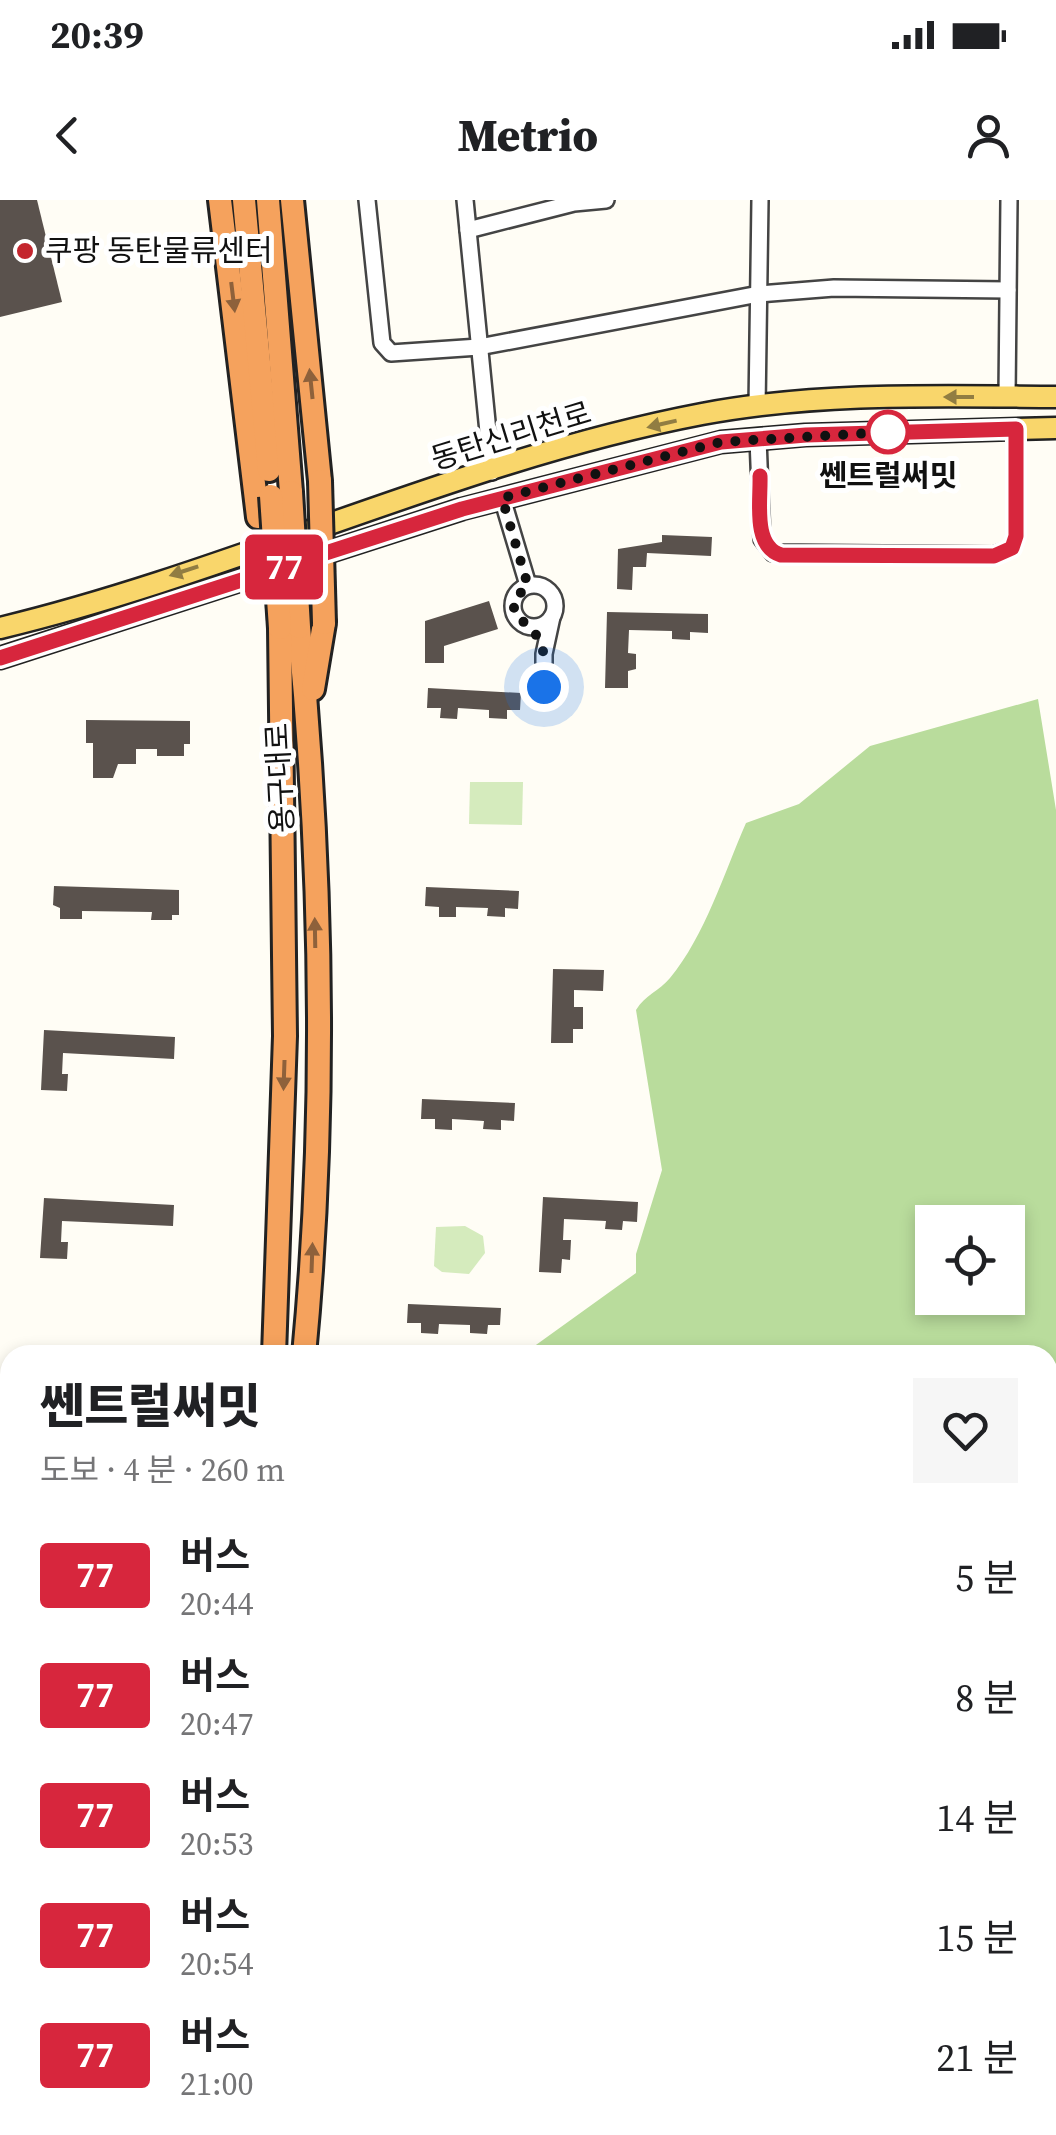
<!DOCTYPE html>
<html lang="ko">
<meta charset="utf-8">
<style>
:root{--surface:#fff;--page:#f6f6f6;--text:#202124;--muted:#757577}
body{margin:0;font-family:"Source Serif 4","Noto Sans KR",serif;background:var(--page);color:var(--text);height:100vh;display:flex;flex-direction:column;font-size:38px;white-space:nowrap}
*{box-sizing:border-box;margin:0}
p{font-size:32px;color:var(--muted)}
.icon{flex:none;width:55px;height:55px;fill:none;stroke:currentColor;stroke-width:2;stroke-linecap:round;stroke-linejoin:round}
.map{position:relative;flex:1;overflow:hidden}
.panel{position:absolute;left:0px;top:1145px;width:1058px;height:790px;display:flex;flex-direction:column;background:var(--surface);border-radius:30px 30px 0 0;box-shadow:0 5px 15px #0003}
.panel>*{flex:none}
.badge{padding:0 20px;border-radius:8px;font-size:35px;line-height:65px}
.controls{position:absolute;left:915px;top:1005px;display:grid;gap:20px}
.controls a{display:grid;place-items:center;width:110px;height:110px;border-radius:0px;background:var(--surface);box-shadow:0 5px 15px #0003;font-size:50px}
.you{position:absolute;width:50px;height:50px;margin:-25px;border:8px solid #fff;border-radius:50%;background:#1a73e8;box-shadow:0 0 0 15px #1a73e833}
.map>.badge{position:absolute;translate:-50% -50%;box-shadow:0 0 0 5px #fff}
.round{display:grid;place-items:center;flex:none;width:105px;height:105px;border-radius:0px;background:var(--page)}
.head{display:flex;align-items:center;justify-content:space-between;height:170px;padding:0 40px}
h1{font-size:48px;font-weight:800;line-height:75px}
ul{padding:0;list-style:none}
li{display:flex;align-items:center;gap:30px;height:120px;padding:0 40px}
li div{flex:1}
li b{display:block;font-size:38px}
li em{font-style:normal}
li .badge{min-width:110px;font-weight:700;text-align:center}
.status{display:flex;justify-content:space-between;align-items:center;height:70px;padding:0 50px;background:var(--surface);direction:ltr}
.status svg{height:28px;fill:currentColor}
header{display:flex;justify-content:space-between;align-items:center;height:130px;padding:0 40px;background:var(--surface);font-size:45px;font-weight:800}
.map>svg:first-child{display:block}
</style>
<div class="status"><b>20:39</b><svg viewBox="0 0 49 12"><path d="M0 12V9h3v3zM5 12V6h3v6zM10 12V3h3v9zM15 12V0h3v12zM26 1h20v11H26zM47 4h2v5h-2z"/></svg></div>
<header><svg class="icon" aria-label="back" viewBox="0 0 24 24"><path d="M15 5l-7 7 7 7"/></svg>Metrio<svg class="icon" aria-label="person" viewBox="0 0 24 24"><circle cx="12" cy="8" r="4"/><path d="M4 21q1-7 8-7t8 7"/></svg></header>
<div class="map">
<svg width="1056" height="1935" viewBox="0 0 1056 1935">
<rect width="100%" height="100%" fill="#fffdf5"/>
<g fill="#d5ebbd">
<path d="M470,582H523L522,625L469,624Z"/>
<path d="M465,1026L483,1036L485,1053L469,1074L442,1072L434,1066L436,1027Z"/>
<path d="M1056,1632V1801L1048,1796V1633Z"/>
<path d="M1048,1894L1056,1899V1935H955L940,1925H1048Z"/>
</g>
<path fill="#b9dc9c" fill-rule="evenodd" d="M1038,499L1056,610V1508L1048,1506V1155H522L636,1073V1054L662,970L636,810C645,795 659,791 670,778C705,736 724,673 746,623L799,604L870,546ZM932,1022H1008V1098H932Z"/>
<path fill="#e6f2cf" d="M10,1338V1457L0,1449V1340Z"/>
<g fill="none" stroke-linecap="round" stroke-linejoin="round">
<g stroke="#b9e0f7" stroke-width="28">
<path d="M0,1567L10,1566"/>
<path d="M1048,1855L1056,1860"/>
</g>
</g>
<g fill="#5a524d">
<path d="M0,0H37L62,102L0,117Z"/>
<path d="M662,335L712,337L711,356L647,353L646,367H633L632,390L617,389L618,349L662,342Z"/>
<path d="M489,401L498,429L444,446V463H425V421Z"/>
<path d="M607,412L708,414V433L690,432V440L672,439V431L629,430L628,453L636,454V469L628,471V488H605Z"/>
<path d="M428,488L521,493L520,510H507V519L489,518V510L458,508L457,519L440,518L441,508H427Z"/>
<path d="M86,520L190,521V544H184V556H157V549H136V564H118L113,578H93V543H86Z"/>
<path d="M54,686L179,690V715H172V720H151L152,712L82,711V719H60V708L53,705Z"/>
<path d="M426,687L519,691L518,709L505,708V717L487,716L488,708L456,707V717H439V707L425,706Z"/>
<path d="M553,769L604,770L603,791L574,790V807H583V829H573V843H551Z"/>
<path d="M44,830L175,837L174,859L63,853L62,874H68L67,891L41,890Z"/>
<path d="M422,899L515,903L514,921L501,920V930L483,929L484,921L452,919V930L435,929V919H421Z"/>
<path d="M543,997L638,1002L637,1022L623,1021L622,1030L605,1029L606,1021L564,1019L563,1040H571L570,1060L562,1059L561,1073L539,1072Z"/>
<path d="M44,998L174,1005L173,1026L62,1021L61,1042H68L67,1059L40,1058Z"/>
<path d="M408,1104L501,1108L500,1125H488L487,1134L470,1133V1125L439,1124L438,1134L421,1133V1123H407Z"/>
<rect x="594" y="1925" width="38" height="10"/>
<path d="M749,1925H814L807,1935H747Z"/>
<path d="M891,1925H925L918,1935H900L889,1928Z"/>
</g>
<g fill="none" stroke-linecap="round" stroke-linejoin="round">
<g stroke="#444" stroke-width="20">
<g id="minor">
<path d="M367,0L382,143L391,153L479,147L759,94L834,88L1008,90"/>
<path d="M465,0L492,272"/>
<path d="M468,30L574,3L606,0"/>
<path d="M1007,196L1009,0"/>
<path d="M757,207L760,0"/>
<path d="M758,239L762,339L773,353L994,355L1012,348L1016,336L1017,229"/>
<path d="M502,298L528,385"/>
<circle cx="534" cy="406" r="21"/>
<path d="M544,487V454L552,417"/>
<path d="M1048,1603L1056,1602"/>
<path d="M0,1861L10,1862"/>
<path d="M0,1874H10"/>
<path d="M843,1925L859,1935"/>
<path d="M0,1932L145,1929"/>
<path d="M308,1932L578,1926V1935"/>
<path d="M646,1935V1925"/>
<path d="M732,1935L735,1925"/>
</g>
</g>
<g stroke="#222" stroke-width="25">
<g id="major">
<path d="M0,428C237,371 461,260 702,214C818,192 938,196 1056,197"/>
<path d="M0,458L462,309L721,242L805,235L1056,228"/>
</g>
</g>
<g stroke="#222" stroke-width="28">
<g id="highway">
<path d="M220,0L258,317"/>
<path d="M244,0L269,270"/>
<path d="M268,0L291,292"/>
<path d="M292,0L320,281"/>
<path d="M299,427C322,667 327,915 304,1155"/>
<path d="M313,489L324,423"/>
<path d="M274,1155L285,836L280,428"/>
<path d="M214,1935L215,1925"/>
<path d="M238,1935V1925"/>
</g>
</g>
<use href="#minor" stroke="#fff" stroke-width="15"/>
<use href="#major" stroke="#f9d66b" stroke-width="20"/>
<use href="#highway" stroke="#f5a25d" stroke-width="22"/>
<g stroke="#222" stroke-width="28" stroke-linecap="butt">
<g id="highway-bridge">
<path d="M320,281L324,423"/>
<path d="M291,292L299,427"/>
<path d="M271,296L280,428"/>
</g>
</g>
<use href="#highway-bridge" stroke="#f5a25d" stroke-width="22"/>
</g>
<defs><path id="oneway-solid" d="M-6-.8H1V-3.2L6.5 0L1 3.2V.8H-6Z" transform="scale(2.5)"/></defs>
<g fill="#8e613b">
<use href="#oneway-solid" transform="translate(233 97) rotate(83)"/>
<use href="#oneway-solid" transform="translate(311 184) rotate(-96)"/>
<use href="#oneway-solid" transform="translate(315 733) rotate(-91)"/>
<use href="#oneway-solid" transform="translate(284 875) rotate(92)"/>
<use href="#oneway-solid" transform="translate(312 1058) rotate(-88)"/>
</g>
<g fill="#917d42">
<use href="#oneway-solid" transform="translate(959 197) rotate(180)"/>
<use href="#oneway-solid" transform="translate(662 224) rotate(167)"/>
<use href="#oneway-solid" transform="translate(184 371) rotate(162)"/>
</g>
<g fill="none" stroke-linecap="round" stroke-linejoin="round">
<g stroke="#fff" stroke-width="22">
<path id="line" d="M0,458L462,309L721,242L806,235L1016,229V336L1012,348L994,356L781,355C752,346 761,300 760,276"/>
</g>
<use href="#line" stroke="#d7263d" stroke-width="15"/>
<path stroke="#111" stroke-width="10" stroke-dasharray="0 18" d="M544,487V454L538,437L514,412V399L528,386L502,298L721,242L888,232"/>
</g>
<circle fill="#c4262e" stroke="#fff" stroke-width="4" cx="25" cy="51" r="10"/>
<circle fill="#fff" stroke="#d7263d" stroke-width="5" cx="888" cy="232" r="20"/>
<g text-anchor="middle" stroke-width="10" stroke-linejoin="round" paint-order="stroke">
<g font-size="30" fill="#111" stroke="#fff" text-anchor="start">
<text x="45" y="61">쿠팡 동탄물류센터</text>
</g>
<g font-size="30" fill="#111" stroke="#fff">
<text transform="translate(511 236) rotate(-17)" y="10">동탄신리천로</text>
<text transform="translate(280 578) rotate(-93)" y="10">용구대로</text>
</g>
<g font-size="30" font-weight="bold" fill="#111" stroke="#fff">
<text x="888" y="286">쎈트럴써밋</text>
</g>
</g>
</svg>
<div class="controls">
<a><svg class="icon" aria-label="locate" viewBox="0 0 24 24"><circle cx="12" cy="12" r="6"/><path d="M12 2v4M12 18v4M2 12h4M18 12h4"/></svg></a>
</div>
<div class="you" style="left:544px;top:487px"></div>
<b class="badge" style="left:284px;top:367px;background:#d7263d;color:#fff">77</b>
<section class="panel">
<div class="head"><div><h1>쎈트럴써밋</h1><p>도보 · 4 분 · 260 m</p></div><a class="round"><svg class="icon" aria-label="heart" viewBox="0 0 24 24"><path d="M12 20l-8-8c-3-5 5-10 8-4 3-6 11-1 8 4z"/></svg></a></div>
<ul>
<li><span class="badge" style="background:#d7263d;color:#fff">77</span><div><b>버스</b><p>20:44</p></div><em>5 분</em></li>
<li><span class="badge" style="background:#d7263d;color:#fff">77</span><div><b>버스</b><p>20:47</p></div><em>8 분</em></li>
<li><span class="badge" style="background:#d7263d;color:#fff">77</span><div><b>버스</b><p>20:53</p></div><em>14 분</em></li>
<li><span class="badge" style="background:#d7263d;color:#fff">77</span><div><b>버스</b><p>20:54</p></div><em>15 분</em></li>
<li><span class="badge" style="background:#d7263d;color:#fff">77</span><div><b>버스</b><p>21:00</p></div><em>21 분</em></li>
</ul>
</section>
</div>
